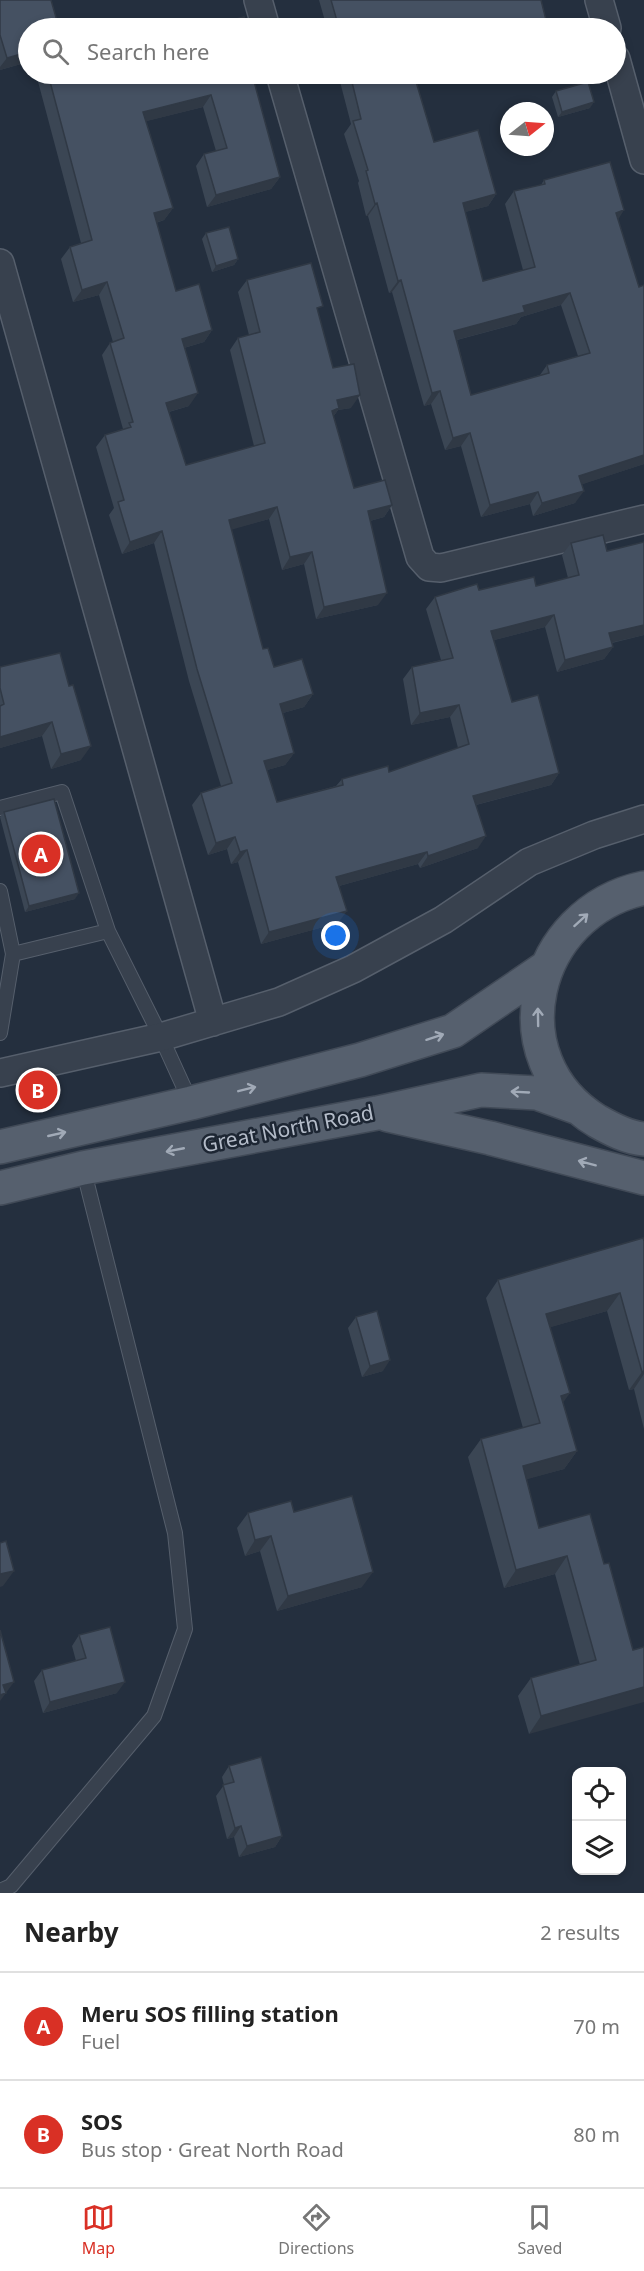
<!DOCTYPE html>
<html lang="en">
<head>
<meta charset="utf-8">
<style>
  body { margin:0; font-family:"Noto Sans",sans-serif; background:#f6f6f6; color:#222 }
  .controls { position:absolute; right:18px; bottom:18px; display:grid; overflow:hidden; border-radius:12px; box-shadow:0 3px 9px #0003 }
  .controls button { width:54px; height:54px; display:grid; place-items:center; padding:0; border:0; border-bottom:2px solid #e0e0e0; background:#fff; color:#222; font:30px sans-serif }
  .compass { position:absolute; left:500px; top:102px; width:54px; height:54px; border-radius:50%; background:#fff; box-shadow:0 3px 9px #0003; rotate:73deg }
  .you { position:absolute; left:336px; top:936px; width:21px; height:21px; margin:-15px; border:4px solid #fff; border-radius:50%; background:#1a73e8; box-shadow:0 0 0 9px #1a73e833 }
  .badge { display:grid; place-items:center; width:39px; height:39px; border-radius:50%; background:#d93025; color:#fff; font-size:20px; font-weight:700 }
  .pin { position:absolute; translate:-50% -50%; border:3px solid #fff; box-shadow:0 2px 6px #0006 }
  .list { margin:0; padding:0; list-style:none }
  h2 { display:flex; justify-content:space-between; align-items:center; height:78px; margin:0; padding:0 24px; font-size:26px }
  h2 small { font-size:20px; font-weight:400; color:#767676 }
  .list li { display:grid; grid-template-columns:39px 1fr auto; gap:18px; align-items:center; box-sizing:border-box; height:108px; padding:0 24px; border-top:2px solid #e0e0e0 }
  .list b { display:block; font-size:22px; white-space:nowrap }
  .list p { margin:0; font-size:20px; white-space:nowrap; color:#767676 }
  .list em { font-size:20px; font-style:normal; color:#767676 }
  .icon { flex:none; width:33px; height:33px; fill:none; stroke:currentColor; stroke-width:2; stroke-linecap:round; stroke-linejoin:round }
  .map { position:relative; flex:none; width:644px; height:1893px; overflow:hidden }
  .search { position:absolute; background:#fff; box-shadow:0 3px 9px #0003; left:18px; right:18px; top:18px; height:66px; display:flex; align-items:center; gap:15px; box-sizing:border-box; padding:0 21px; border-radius:33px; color:#767676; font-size:22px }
  .sheet { height:294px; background:#fff }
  nav { display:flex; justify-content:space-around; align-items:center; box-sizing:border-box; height:84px; border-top:2px solid #e0e0e0; background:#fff; font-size:16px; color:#767676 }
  nav a { display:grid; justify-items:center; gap:3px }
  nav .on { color:#d93025 }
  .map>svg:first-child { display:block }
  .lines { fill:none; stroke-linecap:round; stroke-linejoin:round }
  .lane-casing { stroke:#565f6c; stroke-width:16 }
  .street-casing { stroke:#565f6c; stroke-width:30 }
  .primary-casing { stroke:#414a57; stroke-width:36 }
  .lane { stroke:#38414e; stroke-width:14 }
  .street { stroke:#38414e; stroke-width:27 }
  .primary { stroke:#56606e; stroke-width:33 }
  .wall { fill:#3b4654; fill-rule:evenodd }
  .shaded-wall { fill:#303945 }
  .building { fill:#455162; stroke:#303945; stroke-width:1.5; fill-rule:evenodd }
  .oneway { stroke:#a1aab7 }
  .labels { text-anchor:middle; stroke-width:5; stroke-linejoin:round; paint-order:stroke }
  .street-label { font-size:21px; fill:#b4bcc9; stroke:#1d2633 }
</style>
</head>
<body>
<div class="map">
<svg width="644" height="1893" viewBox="0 0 644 1893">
  <rect width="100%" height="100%" fill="#242f3e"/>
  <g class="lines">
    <g class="lane-casing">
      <path id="lane" d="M0,808l62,-16 46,139 53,106 30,66
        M0,891l13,63 -13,79
        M13,954l95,-23
        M0,1891l11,-5 143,-170 31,-87 -10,-96 -92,-365"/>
    </g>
    <g class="street-casing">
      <path id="street" d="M258,0l8,28
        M599,0l8,28
        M616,59l28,101
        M280,74l140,483 9,10 12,1 203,-49
        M0,263l213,759
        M0,1073l161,-36 118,-35 74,-33 90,-49 86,-58 65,-27 50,-16"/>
    </g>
    <g class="primary-casing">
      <path id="primary" d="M644,888c-113,24 -148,171 -47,233 14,8 31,17 47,18
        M388,1115l102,23 154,40
        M0,1147l191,-44 169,-43 93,-29 94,-64
        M0,1188l83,-20 294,-55 104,-23 56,3 39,14"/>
    </g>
    <use href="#lane" class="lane"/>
    <use href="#street" class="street"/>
    <use href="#primary" class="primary"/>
  </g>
  <path class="wall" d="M0,0l28,28v34l-28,8z
    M319,0h222l7,28h-221z
    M36,74h216l28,103 -9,12 -64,18 -11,-41 8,-12 12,-3 -13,-44 -57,14 27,87 -9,12 -8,3 20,68 36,39 -8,12 -20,6 5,58 -20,6 17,53 68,-19 -24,-96 8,-12 11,-3 -11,-43 9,-12 71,33 15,55 18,40 -13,2 -5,7 21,71 38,17 -8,12 -14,4 8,84 -62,14 -12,-55 -22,6 -13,-51 -38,10 32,120 11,18 39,27 -9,13 -21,6 11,40 -9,12 -18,5 10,32 59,-16 6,-7 47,-7 69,-24 -8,-31 -39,8 -8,-46 9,-12 29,-7 -15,-51 9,-12 44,-7 57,-4 32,-8 -6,-23 9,-12 36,8 37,-9v93l-32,8 1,4 -9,12 -47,13 -12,-45 -51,13 18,62 47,71 -8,12 -75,20 2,43 -58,20 -2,-4 -79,22 -1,37 -77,21 -23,-82 -7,2 -4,-15 -19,6 -16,-50 9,-12 20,-7 -32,-105 -35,-138 -32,11 -13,-39 5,-7 -18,-61 9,-12 18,-6 -21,-74 8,-12 3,-1 -14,-47 -26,7 -12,-43 9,-12 11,-4z
    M338,74h94l-6,8 -9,2 17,58 62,52 -8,12 -23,6 18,69 40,-11 -18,-66 9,-13 27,-6 3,-5 74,39 21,68 5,-2v179l-62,20 -7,19 -42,13 -3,-12 -49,13 -20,-71 -16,4 -14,-46 -7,2 -32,-114 -3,1 -21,-77h-2l-8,-33 1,-2 -15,-47 7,-10zM561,305l17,51 -31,9 -7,10 -69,20 -14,-55 59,-16 5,-7z
    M556,91l34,17 -32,9 -6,-20z
    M206,233l32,26 -4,6 -22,7 -10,-33z
    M60,653l21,107 -30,9 -9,-33 -42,12v-81z
    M4,812l71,87 -50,13 -25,-95z
    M644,1241v188l-10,-40 -5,1 -22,-79 -57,16 13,75 14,49 -13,18 -38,10 13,49 65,36 29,86 -104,84 -11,-38 13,-18 49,-13 -25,-91 -51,14 -36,-131 13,-18 42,-11 -37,-130 12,-18z
    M356,1317l27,54 -21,6 -14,-49z
    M294,1512l68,75 -85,24 -17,-60 -15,5 -8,-28 11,-15z
    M79,1635l38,58 -74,20 -9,-32 8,-11 34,-9 -4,-15z
    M229,1766l53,70 -7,11 -36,10 -5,-20 -7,2 -11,-43 8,-11 -2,-8z"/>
  <path class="shaded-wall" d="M470,22l-5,6h-20z
    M28,52v10l-28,8v-3l7,-9z
    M418,74h14l-6,8 -21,5 9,-12z
    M211,95l-8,12 -68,17 8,-12z
    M594,102l-4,6 -32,9 4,-5z
    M280,177l-9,12 -64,18 9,-12z
    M496,194l-8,12 -34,9 9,-12z
    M377,203l-9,13h-2l9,-12z
    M173,208l-9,12 -19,6 9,-13z
    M624,210l-8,13v-10z
    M238,259l-4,6 -22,7 4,-6z
    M401,280l-9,12 -3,1 9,-12z
    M107,282l-8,13 -26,7 9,-12z
    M570,293l-9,12 -40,12 -5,7 -71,19 9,-12 69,-25z
    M212,330l-8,12 -31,9 9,-12z
    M440,391l-9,13 -7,2 8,-13z
    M198,393l-9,13 -32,9 9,-12z
    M360,395l-9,13 -13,2 -7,10v-8l6,-12z
    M470,433l-9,13 -16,4 8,-12z
    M644,455v9l-73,24 8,-12z
    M584,491l-9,12 -42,13 9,-13z
    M538,492l-8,12 -49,13 9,-12z
    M392,505l-8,12 -25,7 9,-13z
    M277,507l-8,12 -49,14 9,-13z
    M162,531l-8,12 -32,11 8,-12z
    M312,552l-8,12 -22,6 8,-13z
    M387,593l-9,12 -62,14 8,-12z
    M554,615l-9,12 -63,16 9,-12z
    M644,625v10l-43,10 8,-12z
    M613,647l-9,12 -47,13 8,-12z
    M313,694l-9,13 -32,9 8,-12z
    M459,705l-9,12 -39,8 9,-12z
    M52,722l-10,14 -42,12v-11z
    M91,746l-10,14 -30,9 10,-15z
    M294,753l-9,12 -29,8 8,-12z
    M559,773l-8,12 -87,23 9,-12z
    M486,836l-8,12 -58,20 8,-12z
    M235,837l-8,12 -19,6 8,-12z
    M247,850l-9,12 -7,2 9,-12z
    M427,852l-9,12 -90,25 8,-12z
    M79,893l-4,6 -50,13 4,-6z
    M347,911l-9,12 -77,21 8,-12z
    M620,1293l-13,18 -73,21 12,-18z
    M390,1360l-7,11 -21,6 8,-11z
    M644,1371v3l-10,15 -5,1 13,-18z
    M570,1393l-13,18 4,-15z
    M577,1451l-13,18 -54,15 13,-18z
    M271,1536l-11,15 -15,5 10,-16z
    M567,1556l-12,18 -51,14 12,-18z
    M14,1571l-11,15 -3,1v-13z
    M373,1572l-11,15 -85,24 11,-15z
    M14,1682l-11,15 -3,4v-11l3,-5z
    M125,1682l-8,11 -74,20 7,-11z
    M644,1687v15l-115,32 12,-18z
    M241,1826l-7,11 -7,2 8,-11z
    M282,1836l-7,11 -36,10 8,-11z"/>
  <path class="building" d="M0,0h51l8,28h-31v24l-21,6 -7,-23z
    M331,0h210l7,28h-76l-2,-6 -25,6h-106z
    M244,17l3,11h-46z
    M48,74h204l28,103 -64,18 -12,-41 23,-6 -16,-53 -68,17 30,96 -19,5 22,78 23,-7 13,46 -30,9 16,54 -32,10 20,62 79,-22 -27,-105 22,-6 -13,-52 64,-17 12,43 -6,2 16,60 21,-4 6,31 -23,5 2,8 -7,3 22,77 31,-8 7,25 -24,6 19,82 -63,14 -12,-55 -22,5 -13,-50 -48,13 34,129 5,-1 6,19 28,-8 11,35 -33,10 14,49 -30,8 13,41 66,-17 -1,-6 46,-13 1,6 80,-28 -10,-39 -39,8 -8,-46 41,-9 -18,-61 42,-13 2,6 55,-13 2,9 43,-11 -8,-32 32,-8 4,16 37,-9v83l-35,8 4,14 -48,13 -11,-45 -63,16 21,71 26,-7 21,78 -86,23 13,40 -58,20 -1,-4 -91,25 11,34 -78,21 -22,-82 -7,2 -5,-15 -19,6 -15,-50 31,-10 -35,-114 -35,-138 -32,11 -12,-40 6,-2 -19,-65 26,-8 -2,-4 4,-1 -23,-79 14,-5 -17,-56 -25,8 -12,-43 22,-7z
    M350,74h68l-4,1 20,67 44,-12 18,64 -33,9 20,78 52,-14 -21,-76 31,-7 -1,-4 66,-18 14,48 -8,3 23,74 5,-2v170l-65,21 5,15 -42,12 -4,-11 -48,13 -20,-72 -17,5 -13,-47 -8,2 -31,-113 -3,1 -21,-78 -2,1 -9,-33 2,-1 -15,-49 8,-2zM570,293l20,60 -43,12 2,8 -78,22 -17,-64 71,-19 -2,-6z
    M588,82l6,20 -32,10 -6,-21z
    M229,227l9,32 -22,7 -10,-33z
    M60,653l9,33 4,-1 18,61 -30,8 -9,-32 -52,15v-31l4,-2 -4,-16v-21z
    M54,799l25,94 -50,13 -25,-94z
    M643,1238l1,3v130l-2,1 -22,-79 -74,21 24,79 -9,3 16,55 -54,15 16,62 51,-14 14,50 5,-1 24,87 11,-3v40l-103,29 -10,-38 65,-18 -29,-104 -51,14 -35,-131 59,-16 -42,-143z
    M377,1311l13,49 -20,6 -14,-49z
    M352,1496l21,76 -85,24 -17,-60 -16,4 -7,-27 43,-12 3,11z
    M6,1541l8,30 -14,3v-31z
    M110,1627l15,55 -75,20 -8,-32 44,-12 -7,-23z
    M0,1630l14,52 -11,3 3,8 -6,2z
    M261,1757l21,79 -35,10 -6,-20 -6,2 -12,-43 11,-3 -5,-16z"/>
  <defs><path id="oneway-shaft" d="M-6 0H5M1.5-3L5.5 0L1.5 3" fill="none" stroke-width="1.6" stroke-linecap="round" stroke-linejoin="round" transform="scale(1.5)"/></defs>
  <g class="oneway">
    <use href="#oneway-shaft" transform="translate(581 920) rotate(-42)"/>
    <use href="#oneway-shaft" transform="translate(538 1017) rotate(-91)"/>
    <use href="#oneway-shaft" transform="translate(435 1037) rotate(-18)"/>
    <use href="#oneway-shaft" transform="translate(247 1089) rotate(-14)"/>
    <use href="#oneway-shaft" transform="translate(520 1092) rotate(-177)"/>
    <use href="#oneway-shaft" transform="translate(57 1134) rotate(-13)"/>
    <use href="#oneway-shaft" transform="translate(175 1150) rotate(169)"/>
    <use href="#oneway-shaft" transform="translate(587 1163) rotate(-165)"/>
  </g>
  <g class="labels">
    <g class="street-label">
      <text transform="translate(288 1129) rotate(-11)" y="7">Great North Road</text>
    </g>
  </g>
</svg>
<div class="controls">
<button><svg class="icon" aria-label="locate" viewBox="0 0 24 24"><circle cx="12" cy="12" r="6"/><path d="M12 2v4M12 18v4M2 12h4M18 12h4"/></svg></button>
<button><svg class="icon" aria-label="layers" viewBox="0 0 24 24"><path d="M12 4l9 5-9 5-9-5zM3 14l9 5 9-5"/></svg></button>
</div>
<svg class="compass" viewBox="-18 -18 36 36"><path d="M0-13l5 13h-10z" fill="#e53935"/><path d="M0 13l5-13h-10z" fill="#767676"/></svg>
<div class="you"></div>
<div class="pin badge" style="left:41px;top:854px">A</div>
<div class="pin badge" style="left:38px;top:1090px">B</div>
<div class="search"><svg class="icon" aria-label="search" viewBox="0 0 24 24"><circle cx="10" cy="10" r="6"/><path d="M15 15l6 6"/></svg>Search here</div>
</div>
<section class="sheet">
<h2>Nearby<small>2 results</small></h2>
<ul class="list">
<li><span class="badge">A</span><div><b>Meru SOS filling station</b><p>Fuel</p></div><em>70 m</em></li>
<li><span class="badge">B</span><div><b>SOS</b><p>Bus stop · Great North Road</p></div><em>80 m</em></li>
</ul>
</section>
<nav>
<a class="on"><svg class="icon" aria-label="map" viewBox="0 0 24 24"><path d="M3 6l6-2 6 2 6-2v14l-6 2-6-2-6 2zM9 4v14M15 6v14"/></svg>Map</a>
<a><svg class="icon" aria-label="directions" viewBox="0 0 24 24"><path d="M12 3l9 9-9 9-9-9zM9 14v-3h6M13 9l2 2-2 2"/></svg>Directions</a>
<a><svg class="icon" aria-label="saved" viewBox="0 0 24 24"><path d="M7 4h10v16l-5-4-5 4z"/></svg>Saved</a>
</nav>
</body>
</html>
